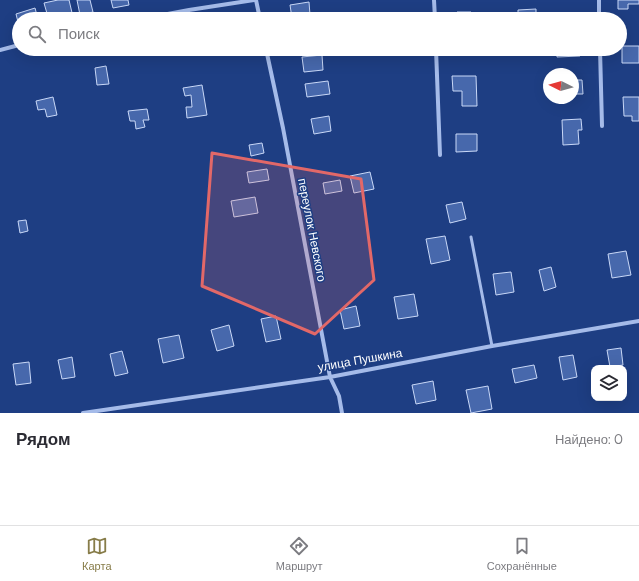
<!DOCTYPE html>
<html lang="ru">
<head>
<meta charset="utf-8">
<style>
  body { margin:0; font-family:"DM Sans",sans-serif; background:#f2f2f3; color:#2b2b33 }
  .controls { position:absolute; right:12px; bottom:12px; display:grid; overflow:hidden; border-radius:8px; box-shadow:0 4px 16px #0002 }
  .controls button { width:36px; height:36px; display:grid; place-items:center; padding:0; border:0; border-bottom:1px solid #e1e1e2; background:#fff; color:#2b2b33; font:20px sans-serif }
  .compass { position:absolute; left:543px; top:68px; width:36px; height:36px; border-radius:50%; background:#fff; box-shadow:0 4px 16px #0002; rotate:275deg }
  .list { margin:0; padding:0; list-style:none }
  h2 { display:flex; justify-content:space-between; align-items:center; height:52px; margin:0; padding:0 16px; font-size:17px }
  h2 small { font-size:13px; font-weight:400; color:#7c7c81 }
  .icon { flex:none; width:22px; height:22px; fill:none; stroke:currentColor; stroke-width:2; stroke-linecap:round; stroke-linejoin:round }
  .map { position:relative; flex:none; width:639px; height:413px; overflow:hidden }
  .search { position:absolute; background:#fff; box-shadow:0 4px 16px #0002; left:12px; right:12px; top:12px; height:44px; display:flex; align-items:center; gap:10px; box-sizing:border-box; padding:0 14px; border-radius:22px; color:#7c7c81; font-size:15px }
  .sheet { height:112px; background:#fff }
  nav { display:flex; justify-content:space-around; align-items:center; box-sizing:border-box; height:56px; border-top:1px solid #e1e1e2; background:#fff; font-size:11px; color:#7c7c81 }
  nav a { display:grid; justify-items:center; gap:2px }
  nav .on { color:#877c49 }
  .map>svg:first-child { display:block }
  .building { fill:#4768ac; stroke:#c9d8f7 }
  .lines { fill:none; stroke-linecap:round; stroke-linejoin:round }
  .lane { stroke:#a5bbe9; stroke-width:3 }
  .street { stroke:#a5bbe9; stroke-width:4 }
  .marked { fill:#e26868; fill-opacity:0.2; stroke:#e26868; stroke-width:3; stroke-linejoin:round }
  .labels { text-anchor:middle; stroke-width:3; stroke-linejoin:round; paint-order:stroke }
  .street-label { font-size:12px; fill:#fff; stroke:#1e3e83 }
</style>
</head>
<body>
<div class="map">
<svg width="639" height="413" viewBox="0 0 639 413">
  <rect width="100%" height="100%" fill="#1e3e83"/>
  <path class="building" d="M58,0h11l4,17 -9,2h-11l-1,-3 -4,1 -4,-14z
    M77,0h13l3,12 -13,3z
    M111,0h17l1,5 -16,3z
    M618,0h21v4h-11v5h-10z
    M309,2l1,13 -18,3 -2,-13z
    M35,8l3,11h-19v7l-3,-12z
    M536,9v10h-18v-9z
    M457,12h14v7h-14z
    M622,46h17v17h-17z
    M557,49h23v7l-23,1z
    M322,55l1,15 -19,2 -2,-15z
    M106,66l3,18 -12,1 -2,-17z
    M452,76h24l1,30h-15v-15h-9z
    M573,80h9l1,14h-10z
    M328,81l2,13 -23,3 -2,-13z
    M202,85l5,30 -20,3 -1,-11h6l-1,-12 -6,1 -2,-8z
    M53,97l4,18 -10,2 -2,-8 -7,1 -2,-9z
    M623,97h16v24h-7v-5h-8z
    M147,109l2,11h-6l2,7 -9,2 -1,-8h-5l-2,-10z
    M329,116l2,15 -17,3 -3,-15z
    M581,119l1,11h-4l1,14 -16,1 -1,-25z
    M456,134h21v17l-21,1z
    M262,143l2,10 -13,3 -2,-11z
    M267,169l2,11 -20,3 -2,-11z
    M370,172l4,17 -20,4 -4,-17z
    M340,180l2,11 -17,3 -2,-11z
    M255,197l3,16 -24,4 -3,-16z
    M462,202l4,17 -16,4 -4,-18z
    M26,220l2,11 -8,2 -2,-12z
    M445,236l5,24 -19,4 -5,-25z
    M626,251l5,24 -19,3 -4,-24z
    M551,267l5,20 -12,4 -5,-21z
    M511,272l3,20 -18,3 -3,-21z
    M414,294l4,22 -20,3 -4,-22z
    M356,306l4,20 -16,3 -4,-19z
    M276,316l5,23 -15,3 -5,-23z
    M229,325l5,21 -17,5 -6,-21z
    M179,335l5,23 -21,5 -5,-24z
    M621,348l2,17 -13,2 -3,-17z
    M122,351l6,22 -13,3 -5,-22z
    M573,355l4,22 -14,3 -4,-23z
    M72,357l3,20 -13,2 -4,-19z
    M29,362l2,21 -15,2 -3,-21z
    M534,365l3,13 -22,5 -3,-14z
    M433,381l3,19 -20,4 -4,-19z
    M488,386l4,23 -21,4 -5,-23z"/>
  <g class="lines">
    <path class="lane" d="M471,237l21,109"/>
    <path class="street" d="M256,0l4,19
      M434,0l1,19
      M599,0v19
      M141,19l48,-9 65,-10
      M266,49l17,79 47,249 9,19 3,17
      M436,49l4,106
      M600,49l2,77
      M0,50l19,-5
      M83,413l247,-36 162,-31 147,-25"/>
  </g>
  <path class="marked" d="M212,153l149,26 13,101 -59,54 -113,-48z"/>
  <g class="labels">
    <g class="street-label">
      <text transform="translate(312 230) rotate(79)" y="4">переулок Невского</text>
      <text transform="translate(360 360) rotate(-10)" y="4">улица Пушкина</text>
    </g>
  </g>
</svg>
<div class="controls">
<button><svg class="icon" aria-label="layers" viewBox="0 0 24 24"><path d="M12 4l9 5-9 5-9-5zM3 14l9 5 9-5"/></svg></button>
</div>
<svg class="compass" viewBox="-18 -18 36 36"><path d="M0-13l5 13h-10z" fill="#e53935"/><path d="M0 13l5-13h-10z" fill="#7c7c81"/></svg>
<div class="search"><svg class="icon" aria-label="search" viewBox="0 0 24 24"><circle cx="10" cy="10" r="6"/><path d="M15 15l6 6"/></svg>Поиск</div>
</div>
<section class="sheet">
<h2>Рядом<small>Найдено: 0</small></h2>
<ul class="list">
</ul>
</section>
<nav>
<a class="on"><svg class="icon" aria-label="map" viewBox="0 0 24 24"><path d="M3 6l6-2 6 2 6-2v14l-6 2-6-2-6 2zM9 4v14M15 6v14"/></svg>Карта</a>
<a><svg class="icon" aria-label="directions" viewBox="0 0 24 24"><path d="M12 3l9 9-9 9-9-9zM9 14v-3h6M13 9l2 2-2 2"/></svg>Маршрут</a>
<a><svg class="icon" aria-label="saved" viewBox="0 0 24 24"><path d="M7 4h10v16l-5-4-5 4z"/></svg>Сохранённые</a>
</nav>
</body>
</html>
